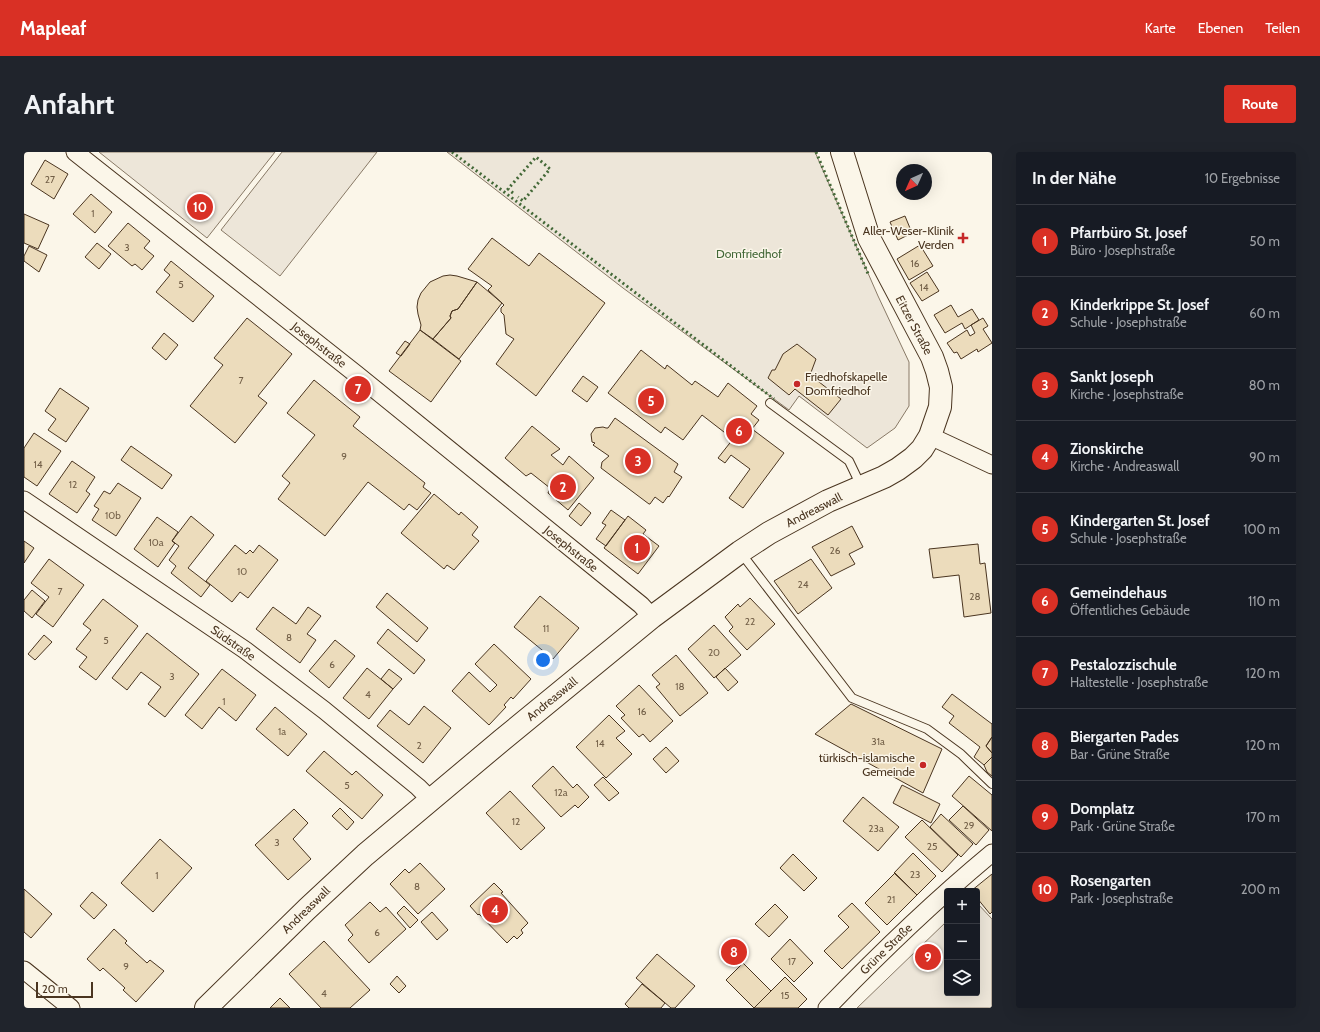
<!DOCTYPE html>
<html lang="de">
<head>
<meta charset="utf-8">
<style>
  body { margin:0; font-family:Cabin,sans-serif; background:#20242c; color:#f1f3f6 }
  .controls { position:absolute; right:12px; bottom:12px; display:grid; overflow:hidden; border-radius:4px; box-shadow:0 4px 16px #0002 }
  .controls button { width:36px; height:36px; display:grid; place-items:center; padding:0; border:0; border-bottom:1px solid #363941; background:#171b24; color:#f1f3f6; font:20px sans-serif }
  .compass { position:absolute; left:872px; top:12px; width:36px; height:36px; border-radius:50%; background:#171b24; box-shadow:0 4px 16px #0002; rotate:225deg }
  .scale { position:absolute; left:12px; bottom:10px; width:57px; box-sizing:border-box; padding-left:4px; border:2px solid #4a3520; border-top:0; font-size:11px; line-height:14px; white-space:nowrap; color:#4a3520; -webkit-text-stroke:3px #fbf6e9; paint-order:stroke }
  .you { position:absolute; left:519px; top:508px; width:14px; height:14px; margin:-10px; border:3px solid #fff; border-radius:50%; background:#1a73e8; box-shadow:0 0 0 6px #1a73e833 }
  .badge { display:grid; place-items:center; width:26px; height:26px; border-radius:50%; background:#d93025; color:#fff; font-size:13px; font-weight:700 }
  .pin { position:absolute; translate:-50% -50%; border:2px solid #fff; box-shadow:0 1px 4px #0006 }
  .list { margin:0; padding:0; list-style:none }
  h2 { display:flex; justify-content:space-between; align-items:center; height:52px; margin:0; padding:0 16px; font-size:17px }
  h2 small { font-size:13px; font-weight:400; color:#9ea1a6 }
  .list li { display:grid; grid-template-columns:26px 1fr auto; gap:12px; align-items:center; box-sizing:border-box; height:72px; padding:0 16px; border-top:1px solid #363941 }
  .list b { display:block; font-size:15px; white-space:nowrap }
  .list p { margin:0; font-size:13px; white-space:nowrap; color:#9ea1a6 }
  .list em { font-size:13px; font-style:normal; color:#9ea1a6 }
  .icon { flex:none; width:22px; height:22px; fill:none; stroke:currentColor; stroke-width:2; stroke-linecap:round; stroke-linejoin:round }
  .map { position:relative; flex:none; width:968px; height:856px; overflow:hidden; border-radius:4px }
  header { display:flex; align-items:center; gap:24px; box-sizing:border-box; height:56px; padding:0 20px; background:#d93025; color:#fff }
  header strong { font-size:19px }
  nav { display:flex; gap:22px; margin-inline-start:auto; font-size:14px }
  .intro { display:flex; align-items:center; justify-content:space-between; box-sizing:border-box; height:96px; padding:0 24px }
  h1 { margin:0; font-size:28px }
  .button { padding:10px 18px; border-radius:4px; background:#d93025; color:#fff; font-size:14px; font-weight:700 }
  main { display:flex; gap:24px; padding:0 24px }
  aside { flex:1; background:#171b24; border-radius:4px; box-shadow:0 4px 16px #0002 }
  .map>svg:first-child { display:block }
  .green { fill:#ede6d9; stroke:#887966 }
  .building { fill:#ecdcbc; stroke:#4a3520 }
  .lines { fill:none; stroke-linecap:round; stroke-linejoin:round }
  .service-casing { stroke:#4a3520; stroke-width:10 }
  .minor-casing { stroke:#4a3520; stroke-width:19 }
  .secondary-casing { stroke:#4a3520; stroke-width:24 }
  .service { stroke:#fbf6e9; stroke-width:8 }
  .minor { stroke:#fbf6e9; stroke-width:17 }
  .secondary { stroke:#fbf6e9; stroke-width:22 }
  .hedge { stroke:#436837; stroke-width:3; stroke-dasharray:2 3; stroke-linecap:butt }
  .poi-dot { fill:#c62828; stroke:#fbf6e9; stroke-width:1.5 }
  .labels { text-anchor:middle; stroke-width:3; stroke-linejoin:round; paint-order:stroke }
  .number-label { font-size:10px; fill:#725f47 }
  .poi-label { font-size:12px; fill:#4a3520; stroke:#fbf6e9; text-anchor:end }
  .park-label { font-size:12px; fill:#436837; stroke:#fbf6e9 }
  .street-label { font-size:12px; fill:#4a3520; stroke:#fbf6e9 }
</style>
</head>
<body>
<header>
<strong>Mapleaf</strong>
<nav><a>Karte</a><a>Ebenen</a><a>Teilen</a></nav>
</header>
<div class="intro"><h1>Anfahrt</h1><a class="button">Route</a></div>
<main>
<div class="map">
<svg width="968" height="856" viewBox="0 0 968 856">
  <rect width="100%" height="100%" fill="#fbf6e9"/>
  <path class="green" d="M75,0h176l-68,86z
    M258,0h95l-97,124 -59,-46z
    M423,0h368l63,144 31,66v44l-14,22 -28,20 -68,-52 -10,14 -166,-122z
    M953,751l15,16v89h-135l90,-87v72h30z"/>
  <path class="building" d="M21,8l23,14 -14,25 -23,-15z
    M67,42l21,18 -17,21 -22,-19z
    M0,62l25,11 -11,24 -14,-6z
    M881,64l7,17 -14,7 -8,-18z
    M104,71l22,18 -6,7 10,8 -12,14 -7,-6 -3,2 -24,-20z
    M468,86l37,28 10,-13 66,50 -69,93 -40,-32 18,-25 -8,-5 -2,-19 -3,-3v-4l3,-3 -16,-15 4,-4 -24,-17z
    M73,91l14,11 -12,15 -14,-12z
    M896,93l13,21 -24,14 -12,-21z
    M5,94l18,9 -8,17 -15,-11v-5z
    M147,109l43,35 -21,26 -37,-30 14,-17 -6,-5z
    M903,120l12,19 -17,10 -12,-18z
    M426,123l7,1 20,6 -19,27 -6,2 -2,5 1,2 -18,21 -13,-9 1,-5 -3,-11 -1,-7 1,-7 3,-7 9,-11 13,-6z
    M453,130l25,21 -43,56 -26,-20 18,-21 -1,-2 2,-5 6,-2z
    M927,153l7,12 14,-8 7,11 -14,9 -3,-6 -17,10 -11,-18z
    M223,166l45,36 -34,42 9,7 -32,40 -45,-37 33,-41 -9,-7z
    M959,166l5,8 -5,3 9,14 -14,9 -1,-3 -16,10 -4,-7 -3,1 -7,-10 20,-13 3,6 5,-3 -4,-8z
    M396,178l41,31 -30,41 -42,-31z
    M140,181l14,12 -12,15 -14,-12z
    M381,189l5,3 -9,12 -5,-3z
    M773,192l19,15 -6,16 31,24 -13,16 -33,-26 -6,6 -21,-17 4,-8h3l8,-16z
    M617,198l24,19 2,-4 25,20 3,-4 23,16 10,-14 29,23 -6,8 8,6 -7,9 32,24 -41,55 -14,-10 21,-29 -19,-14 -6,8 -7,-5 15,-19 -31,-24 -19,25 -18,-13 -4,6 -53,-40z
    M559,224l15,11 -11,15 -15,-11z
    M290,228l46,37 -7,9 72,57 -2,4 8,6 -14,17 -8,-6 -5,6 -36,-28 -43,54 -47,-37 12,-16 -8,-7 33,-41 -28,-22z
    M36,236l29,20 -23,34 -18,-12 8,-11 -11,-8z
    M591,266l63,46 -4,8 8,5 -13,20 -1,-1 -5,7 -8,-6 -5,7h-1l-48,-36 1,-6 7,-6 -16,-11 2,-2 -3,-1 -1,-8 4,-6 8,-1 3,1h2z
    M508,274l28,23 -9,6 12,10 6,-9 25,22 -26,32 -20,-17 2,-5 -19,-15 -5,3 -21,-18z
    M10,281l27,18 -24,35 -13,-9v-29z
    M107,294l41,29 -10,14 -41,-29z
    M48,309l23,16 -9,14 4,3 -13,19 -28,-19z
    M94,331l23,15 -25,38 -24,-16 7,-11 -5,-3 10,-15 6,3z
    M410,342l25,21 2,-3 17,15 -6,8 7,6 -25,29 -7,-5 -3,4 -43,-36z
    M555,351l12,10 -10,13 -12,-10z
    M587,358l14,10 -19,26 -10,-7 10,-14 -4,-2z
    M167,364l23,19 -26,33 22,17 -9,12 -30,-24 5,-7 -7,-6 10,-14 -7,-5z
    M604,364l18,14 -3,4 16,12 -21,28 -34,-26z
    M133,365l21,15 -6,9 3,2 -17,24 -24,-18z
    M828,374l11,21 -14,7 6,10 -24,12 -19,-29z
    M0,389l10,7 -10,15z
    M954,392l2,20 5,-1 6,50 -27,4 -5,-42 -26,3 -4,-29z
    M211,393l11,9 4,-4 3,3 6,-8 19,15 -30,38 -8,-6 -8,10 -26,-21z
    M25,407l35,26 -31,42 -17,-13 13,-17 -18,-14z
    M787,407l21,29 -34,26 -24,-33z
    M8,438l13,11 -13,17 -8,-7v-11z
    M363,441l41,35 -11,14 -41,-35z
    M516,444l39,32 -26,31 -39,-32z
    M726,446l25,26 -28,26 -18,-19 4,-4 -8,-10 13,-13 2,3z
    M79,447l35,27 -42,54 -17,-13 8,-10 -11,-8 15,-19 -8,-6z
    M249,455l23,17 12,-17 13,9 -14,18 9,6 -16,23 -44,-34z
    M690,473l27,30 -27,23 -26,-29z
    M364,477l37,31 -11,14 -37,-31z
    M123,481l52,41 -34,43 -17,-13 13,-17 -20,-15 -14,18 -15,-12z
    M20,483l8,7 -17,18 -7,-6z
    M311,488l20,16 -26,32 -20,-17z
    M470,492l37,35 -18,20 -2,-2 -7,8 2,2 -17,18 -37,-34 17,-19 21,20 7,-7 -22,-21z
    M652,503l32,38 -28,23 -24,-29 4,-3 -8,-9z
    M343,516l26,21 -24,30 -26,-21z
    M701,516l13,14 -10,9 -12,-14z
    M198,517l34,26 -20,26 -17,-14 -17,22 -17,-14z
    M365,517l13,10 -9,10 -12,-10z
    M615,533l34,36 -23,21 -7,-8 -4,3 -18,-19 4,-3 -9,-9z
    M928,542l40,30v13l-6,9 6,7v4l-8,8 -10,-8 6,-10 -31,-24 5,-7 -12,-9z
    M827,552l91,45 -19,44 -108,-59z
    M400,554l27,22 -28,35 -46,-37 13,-16 19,15z
    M251,555l32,27 -19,22 -32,-27z
    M585,563l16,16 -9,7 16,16 -26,24 -30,-31z
    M968,585v16l-6,-7z
    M642,595l13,14 -13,12 -13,-14z
    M300,599l28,24 4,-4 27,24 -21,24 -56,-48z
    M968,605v19l-5,-4 -3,-7z
    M529,614l20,22 4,-4 12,13 -11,11 -3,-3 -14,12 -29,-31z
    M945,624l23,19v36l-40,-35z
    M579,625l16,16 -10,8 -15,-16z
    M878,633l38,19 -9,19 -38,-20z
    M486,639l35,37 -24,22 -35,-37z
    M839,645l36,30 -21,24 -35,-30z
    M939,654l26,24 -13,15 -27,-25z
    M316,656l14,14 -7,8 -15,-14z
    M270,657l14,14 -15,16 18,20 -23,21 -33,-35z
    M917,662l32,30 -12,13 -31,-30z
    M898,668l36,35 -16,17 -37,-35z
    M136,687l32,29 -39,44 -32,-29z
    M889,701l23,23 -19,19 -23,-22z
    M769,702l24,24 -13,13 -24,-23z
    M396,711l25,26 -27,25 -28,-30 15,-15 4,4z
    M871,721l22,22 -30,30 -22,-22z
    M968,722v38l-2,2 -13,-16v-7h-6z
    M470,731l9,9 -2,1 27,30 -7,7 2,3 -6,6 -3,-3 -7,7 -28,-29 -1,1 -8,-9z
    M0,737l28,25 -21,24 -7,-6z
    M68,740l15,13 -13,14 -14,-13z
    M346,750l10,10 6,-5 20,22 -37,34 -21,-23 5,-5 -8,-10z
    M828,751l28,29 -38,37 -18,-18 25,-24 -11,-11z
    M751,752l13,13 -19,20 -14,-13z
    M380,754l14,14 -8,8 -13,-15z
    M408,760l16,18 -11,10 -16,-18z
    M90,777l13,12 -2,2 22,20 3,-3 14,11 -28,31 -13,-12 2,-2 -22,-20 -3,3 -13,-12z
    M766,787l23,24 -19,19 -23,-23z
    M300,789l46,49 -20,18h-29l-32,-34z
    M633,802l38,32 -20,22h-4l-35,-30z
    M719,811l28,28 -17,17 -28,-28z
    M373,824l9,10 -7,7 -9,-9z
    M761,825l22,22 -9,9h-44z
    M618,832l23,19 -4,5h-32l-4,-4z
    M256,846l10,10h-20z"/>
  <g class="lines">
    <g class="service-casing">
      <path id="service" d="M746,251l79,58 12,25
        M717,401l111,145 75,31 34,25 31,30"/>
    </g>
    <g class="minor-casing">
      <path id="minor" d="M51,0l281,222 285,231 11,12
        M906,284l62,29
        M0,348l221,150 79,60 94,77 13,13
        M0,818l47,38
        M803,856c52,-54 107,-107 165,-155"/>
    </g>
    <g class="secondary-casing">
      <path id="secondary" d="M182,856l101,-99 58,-54 137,-115 150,-123 88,-65 29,-19 59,-32 56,-24 14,-8 15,-11 9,-9 8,-13 10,-29 1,-20 -4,-16 -5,-14 -63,-119 -27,-86"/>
    </g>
    <use href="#service" class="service"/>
    <use href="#minor" class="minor"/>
    <use href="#secondary" class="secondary"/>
    <path class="hedge" d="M428,0l322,247
      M792,0l53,124
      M489,41l-5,-4 28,-32 14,12 -27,32 -5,-4"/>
  </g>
  <g class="poi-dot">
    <path d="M937 80h4v4h4v4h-4v4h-4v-4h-4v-4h4z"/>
    <circle cx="773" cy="232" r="4"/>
    <circle cx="899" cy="613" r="4"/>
  </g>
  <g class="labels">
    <g class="number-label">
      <text x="26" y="31">27</text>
      <text x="69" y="65">1</text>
      <text x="103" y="99">3</text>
      <text x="891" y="115">16</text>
      <text x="157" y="136">5</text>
      <text x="900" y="139">14</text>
      <text x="217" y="232">7</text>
      <text x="320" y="308">9</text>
      <text x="14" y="316">14</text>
      <text x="49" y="336">12</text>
      <text x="89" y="367">10b</text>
      <text x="132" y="394">10a</text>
      <text x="811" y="402">26</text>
      <text x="218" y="423">10</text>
      <text x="779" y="436">24</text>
      <text x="36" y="443">7</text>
      <text x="951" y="448">28</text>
      <text x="726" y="473">22</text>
      <text x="522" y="480">11</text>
      <text x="265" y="489">8</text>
      <text x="82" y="492">5</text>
      <text x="690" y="504">20</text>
      <text x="308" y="516">6</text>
      <text x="148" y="528">3</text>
      <text x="656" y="538">18</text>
      <text x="344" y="546">4</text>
      <text x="200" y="553">1</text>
      <text x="618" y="563">16</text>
      <text x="258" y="583">1a</text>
      <text x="854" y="593">31a</text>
      <text x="576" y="595">14</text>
      <text x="395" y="597">2</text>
      <text x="323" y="637">5</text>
      <text x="537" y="644">12a</text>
      <text x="492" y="673">12</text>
      <text x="945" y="677">29</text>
      <text x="852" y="680">23a</text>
      <text x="253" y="694">3</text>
      <text x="908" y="698">25</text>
      <text x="891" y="726">23</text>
      <text x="133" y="727">1</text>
      <text x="393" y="738">8</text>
      <text x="867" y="751">21</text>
      <text x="353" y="784">6</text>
      <text x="768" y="813">17</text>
      <text x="102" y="818">9</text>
      <text x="300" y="845">4</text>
      <text x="761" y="847">15</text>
    </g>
    <g class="poi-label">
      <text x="930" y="83">Aller-Weser-Klinik<tspan x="930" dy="14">Verden</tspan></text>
      <text x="781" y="229" text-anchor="start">Friedhofskapelle<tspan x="781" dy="14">Domfriedhof</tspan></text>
      <text x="891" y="610">türkisch-islamische<tspan x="891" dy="14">Gemeinde</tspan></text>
    </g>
    <g class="park-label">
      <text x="725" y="106">Domfriedhof</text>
    </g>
    <g class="street-label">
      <text transform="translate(890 173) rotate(62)" y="4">Eitzer Straße</text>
      <text transform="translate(295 193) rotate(38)" y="4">Josephstraße</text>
      <text transform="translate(790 358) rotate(-27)" y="4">Andreaswall</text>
      <text transform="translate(547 397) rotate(39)" y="4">Josephstraße</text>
      <text transform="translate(209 491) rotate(35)" y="4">Südstraße</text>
      <text transform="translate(528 547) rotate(-39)" y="4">Andreaswall</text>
      <text transform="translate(282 758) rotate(-44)" y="4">Andreaswall</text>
      <text transform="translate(862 797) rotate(-44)" y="4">Grüne Straße</text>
    </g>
  </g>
</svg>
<div class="controls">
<button>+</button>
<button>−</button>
<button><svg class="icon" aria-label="layers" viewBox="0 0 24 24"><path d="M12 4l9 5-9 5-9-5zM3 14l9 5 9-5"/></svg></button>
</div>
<svg class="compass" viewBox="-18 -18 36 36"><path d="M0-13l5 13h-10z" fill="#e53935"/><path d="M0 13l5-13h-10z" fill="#9ea1a6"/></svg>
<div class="scale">20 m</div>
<div class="you"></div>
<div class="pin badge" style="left:613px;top:396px">1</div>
<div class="pin badge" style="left:539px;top:335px">2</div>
<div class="pin badge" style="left:614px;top:309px">3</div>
<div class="pin badge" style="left:471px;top:758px">4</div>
<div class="pin badge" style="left:627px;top:249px">5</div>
<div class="pin badge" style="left:715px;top:279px">6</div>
<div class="pin badge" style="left:334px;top:237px">7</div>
<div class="pin badge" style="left:710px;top:800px">8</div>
<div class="pin badge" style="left:904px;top:805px">9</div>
<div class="pin badge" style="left:176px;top:55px">10</div>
</div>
<aside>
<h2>In der Nähe<small>10 Ergebnisse</small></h2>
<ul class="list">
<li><span class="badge">1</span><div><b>Pfarrbüro St. Josef</b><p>Büro · Josephstraße</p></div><em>50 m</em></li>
<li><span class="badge">2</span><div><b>Kinderkrippe St. Josef</b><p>Schule · Josephstraße</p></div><em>60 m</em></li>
<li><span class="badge">3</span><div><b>Sankt Joseph</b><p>Kirche · Josephstraße</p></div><em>80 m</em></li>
<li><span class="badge">4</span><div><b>Zionskirche</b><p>Kirche · Andreaswall</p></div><em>90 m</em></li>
<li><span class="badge">5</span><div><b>Kindergarten St. Josef</b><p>Schule · Josephstraße</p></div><em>100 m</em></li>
<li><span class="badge">6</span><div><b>Gemeindehaus</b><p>Öffentliches Gebäude</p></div><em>110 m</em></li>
<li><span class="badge">7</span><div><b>Pestalozzischule</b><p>Haltestelle · Josephstraße</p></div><em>120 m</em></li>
<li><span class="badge">8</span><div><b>Biergarten Pades</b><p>Bar · Grüne Straße</p></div><em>120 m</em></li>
<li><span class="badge">9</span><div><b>Domplatz</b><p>Park · Grüne Straße</p></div><em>170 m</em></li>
<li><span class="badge">10</span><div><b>Rosengarten</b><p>Park · Josephstraße</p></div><em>200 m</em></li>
</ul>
</aside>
</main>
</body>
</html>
